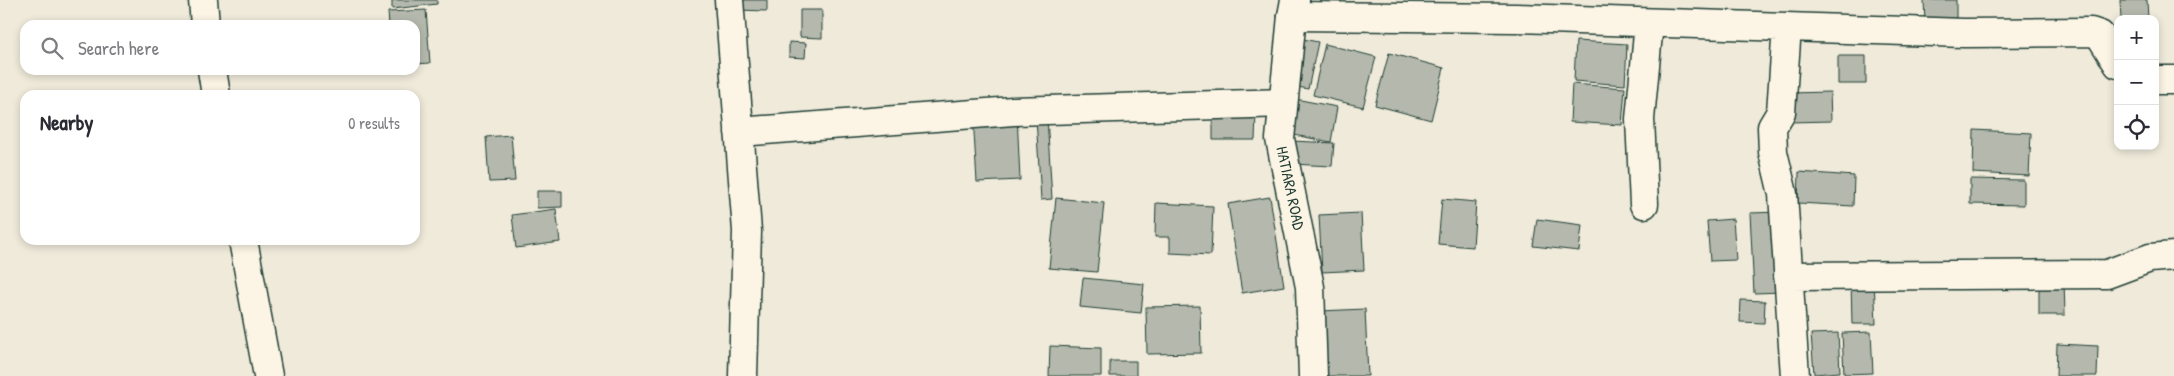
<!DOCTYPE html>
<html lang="en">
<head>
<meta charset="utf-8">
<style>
  body { margin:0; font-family:"Patrick Hand",sans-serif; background:#f7f7f7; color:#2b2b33 }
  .controls { position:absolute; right:15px; top:15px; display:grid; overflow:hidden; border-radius:10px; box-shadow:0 2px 8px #0003 }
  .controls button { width:45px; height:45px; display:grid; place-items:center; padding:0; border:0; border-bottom:1px solid #e1e1e2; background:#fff; color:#2b2b33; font:25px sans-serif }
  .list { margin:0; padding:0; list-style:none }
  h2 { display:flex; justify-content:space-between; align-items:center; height:65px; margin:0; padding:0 20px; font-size:21px }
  h2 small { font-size:16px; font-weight:400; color:#7c7c81 }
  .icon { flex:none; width:28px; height:28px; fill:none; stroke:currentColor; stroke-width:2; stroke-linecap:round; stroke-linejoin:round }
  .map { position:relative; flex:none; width:2174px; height:376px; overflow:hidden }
  .search { position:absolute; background:#fff; box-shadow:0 2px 8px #0003; left:20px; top:20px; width:400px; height:55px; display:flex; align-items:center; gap:12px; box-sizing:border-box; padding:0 18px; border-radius:15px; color:#7c7c81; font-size:19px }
  .panel { position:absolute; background:#fff; box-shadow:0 2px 8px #0003; left:20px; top:90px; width:400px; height:155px; border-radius:15px }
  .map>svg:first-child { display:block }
  .building { fill:#b5b9ad; stroke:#1f3d34 }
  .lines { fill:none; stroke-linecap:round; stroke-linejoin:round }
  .minor-casing { stroke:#1f3d34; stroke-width:31 }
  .tertiary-casing { stroke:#1f3d34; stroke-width:31 }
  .minor { stroke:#fcf5e5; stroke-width:28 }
  .tertiary { stroke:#fcf5e5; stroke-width:28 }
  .labels { text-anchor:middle; stroke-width:4; stroke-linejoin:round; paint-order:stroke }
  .street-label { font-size:16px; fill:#1f3d34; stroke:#fcf5e5 }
</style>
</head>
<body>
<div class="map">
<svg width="2174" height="376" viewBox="0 0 2174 376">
  <rect width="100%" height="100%" fill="#efeada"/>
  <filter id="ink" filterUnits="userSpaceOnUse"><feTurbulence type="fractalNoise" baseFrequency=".02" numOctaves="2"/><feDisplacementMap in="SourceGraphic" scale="10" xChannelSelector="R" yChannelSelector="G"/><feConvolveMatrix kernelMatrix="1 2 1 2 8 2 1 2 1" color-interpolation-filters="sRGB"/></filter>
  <g filter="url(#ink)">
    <path class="building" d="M392,0h45v4l-45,5z
      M738,0h29v11l-29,-1z
      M1924,0h32v23h-31z
      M2120,0h27l1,19h-27z
      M426,10l4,53 -15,1v-39h-26l-1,-13z
      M800,10h22v28l-22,-1z
      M1298,38l20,4 -10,47 -20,-4z
      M1576,41l51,3 -2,41 -51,-4z
      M789,42l17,1 -1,15 -16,-1z
      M1325,44l51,13 -13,50 -50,-12z
      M1389,53l55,15 -13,52 -56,-15z
      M1838,56h28v28h-28z
      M1572,84l53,4 -3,37 -52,-3z
      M1830,92l1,29 -41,1 -1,-29z
      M1290,98l47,9 -6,35 -48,-9z
      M1213,112l43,1 -1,27h-42z
      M1017,114l3,66 -43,2 -4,-66z
      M1036,117h11l5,82 -11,1z
      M1974,130l57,3 -2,43 -56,-3z
      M511,135l4,46 -26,1 -3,-45z
      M1292,141l42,2 -2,23 -41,-2z
      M1799,172l55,4 -1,30 -55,-3z
      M1970,179l54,1v25l-54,-1z
      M537,191h25v16l-25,1z
      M1270,197l14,89 -42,7 -14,-89z
      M1056,198l48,5 -7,69 -48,-4z
      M1442,199l34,3 -3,45 -35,-3z
      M1156,203l57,3 -2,49 -41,-2v-16h-15z
      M556,209l4,33 -44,6 -4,-33z
      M1780,212l4,80 -30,1 -4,-80z
      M1361,213l3,57 -42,2 -3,-57z
      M1537,219l45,6 -3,26 -46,-5z
      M1733,219l3,41 -26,1 -3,-40z
      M1083,278l61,6 -3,29 -61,-6z
      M1874,280l2,44h-24l-1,-43z
      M2039,280h25l1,35h-26z
      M1741,300l24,1 -1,22 -24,-1z
      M1200,306l1,47 -54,1 -1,-47z
      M1365,309l3,67h-45l-3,-65z
      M1871,332l2,41 -29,1 -2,-41z
      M1838,333l2,39 -26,2 -3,-40z
      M2057,344l41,2 -1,30h-41z
      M1050,346l51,2v28h-52z
      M1110,361h26v15h-26z"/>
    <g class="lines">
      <g class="minor-casing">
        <path id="minor" d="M203,0l2,25
          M729,0l18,231 -4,145
          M1292,16l224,2 448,15 127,-1 9,3 18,29
          M1787,27l-6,85 -9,15 1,25 10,42 12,182
          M212,70l4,25
          M2155,80h19
          M739,132l274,-21 270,-8
          M1644,204l-4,-85 9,-96
          M243,240l25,136
          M1788,276l319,-2 43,-16 24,-2"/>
      </g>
      <g class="tertiary-casing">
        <path id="tertiary" d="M1295,0l-3,16 -12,123 30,148 3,89"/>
      </g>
      <use href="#minor" class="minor"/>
      <use href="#tertiary" class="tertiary"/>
    </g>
  </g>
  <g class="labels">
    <g class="street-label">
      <text transform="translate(1291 188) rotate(78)" y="6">HATIARA ROAD</text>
    </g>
  </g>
</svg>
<div class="controls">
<button>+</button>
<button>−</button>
<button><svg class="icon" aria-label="locate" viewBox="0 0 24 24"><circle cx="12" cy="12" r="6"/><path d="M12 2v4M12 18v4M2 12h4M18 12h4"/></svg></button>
</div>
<div class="search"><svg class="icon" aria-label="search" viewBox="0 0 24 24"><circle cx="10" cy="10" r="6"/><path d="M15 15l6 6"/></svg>Search here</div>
<section class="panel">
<h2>Nearby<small>0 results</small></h2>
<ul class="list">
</ul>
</section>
</div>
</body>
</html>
